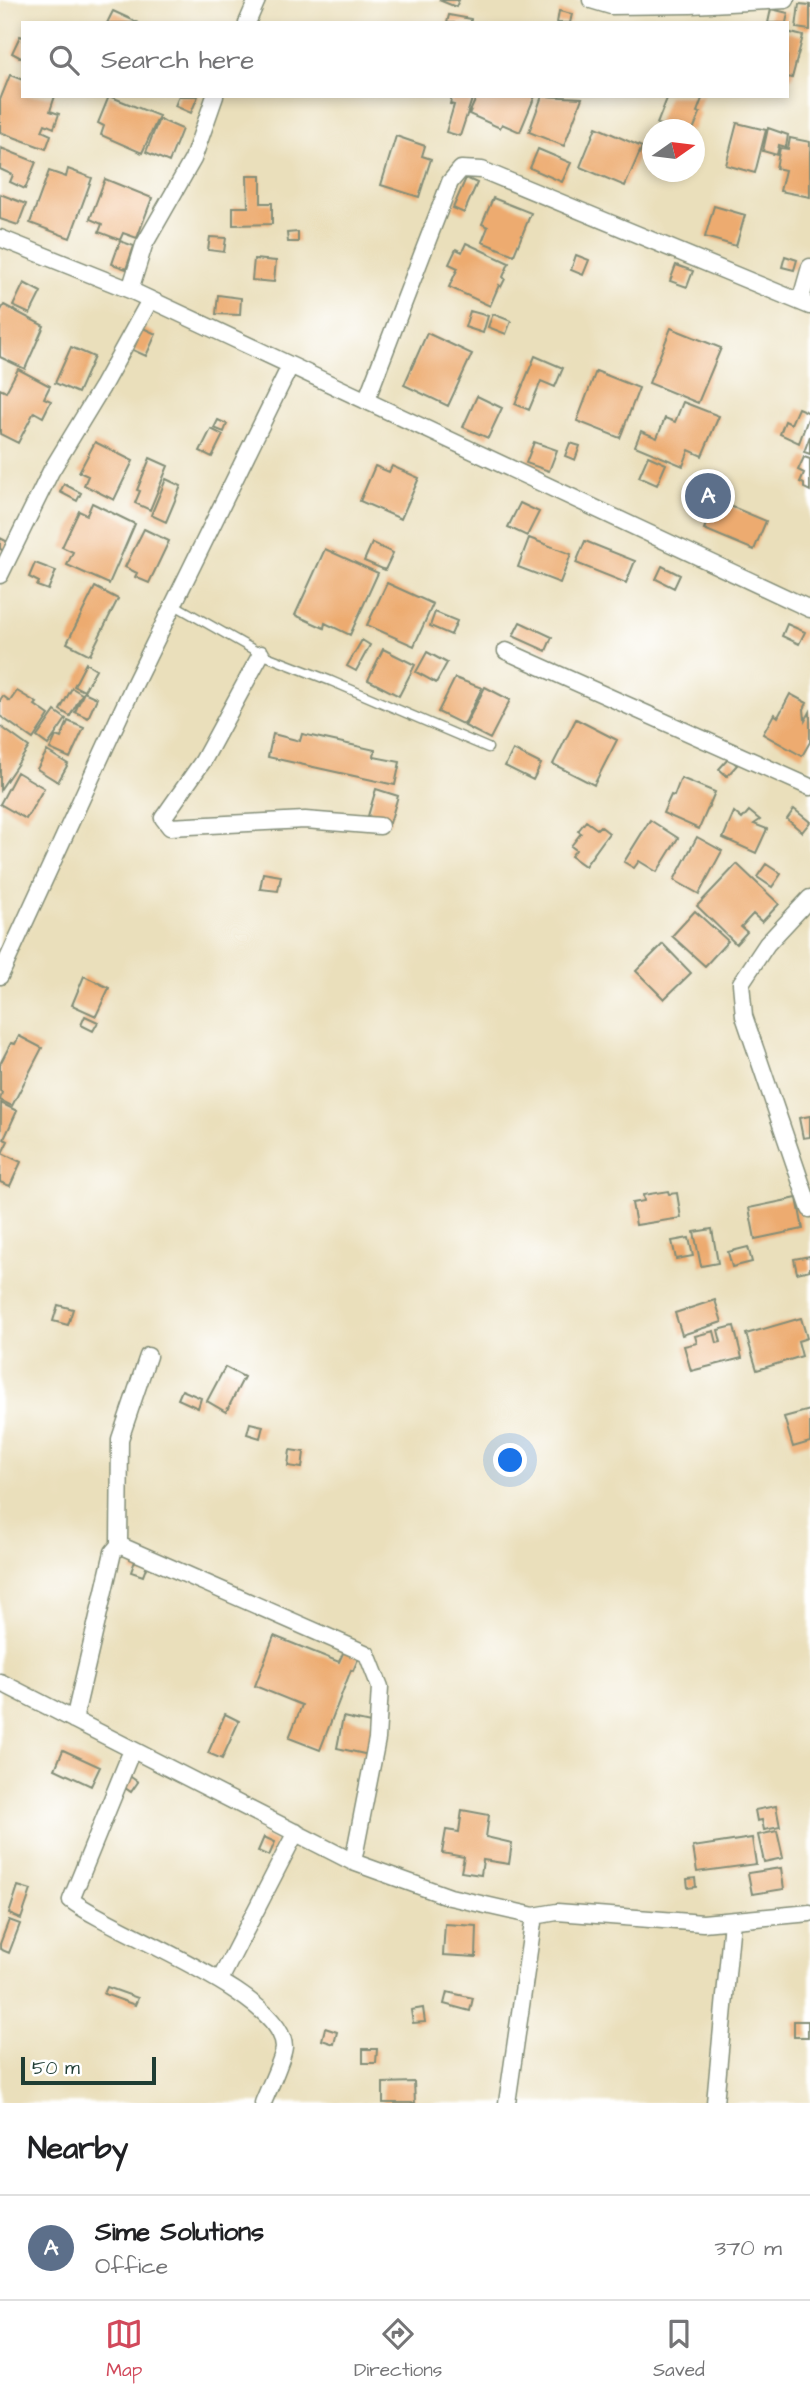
<!DOCTYPE html>
<html lang="en">
<head>
<meta charset="utf-8">
<style>
  body { margin:0; font-family:"Architects Daughter",sans-serif; background:#f2f2f2; color:#202124 }
  .compass { position:absolute; left:642px; top:119px; width:63px; height:63px; border-radius:50%; background:#fff; box-shadow:0 4px 10px #0003; rotate:76deg }
  .scale { position:absolute; left:21px; bottom:18px; width:135px; box-sizing:border-box; padding-left:7px; border:4px solid #1f3d34; border-top:0; font-size:19px; line-height:24px; white-space:nowrap; color:#1f3d34; -webkit-text-stroke:5px #fff; paint-order:stroke }
  .you { position:absolute; left:511px; top:1461px; width:24px; height:24px; margin:-18px; border:5px solid #fff; border-radius:50%; background:#1a73e8; box-shadow:0 0 0 10px #1a73e833 }
  .badge { display:grid; place-items:center; width:46px; height:46px; border-radius:50%; background:#d1495b; color:#fff; font-size:23px; font-weight:700 }
  .pin { position:absolute; translate:-50% -50%; border:4px solid #fff; box-shadow:0 2px 7px #0006 }
  .list { margin:0; padding:0; list-style:none }
  h2 { display:flex; justify-content:space-between; align-items:center; height:91px; margin:0; padding:0 28px; font-size:30px }
  h2 small { font-size:23px; font-weight:400; color:#757577 }
  .list li { display:grid; grid-template-columns:46px 1fr auto; gap:21px; align-items:center; box-sizing:border-box; height:105px; padding:0 28px; border-top:2px solid #e0e0e0 }
  .list b { display:block; font-size:26px; white-space:nowrap }
  .list p { margin:0; font-size:23px; white-space:nowrap; color:#757577 }
  .list em { font-size:23px; font-style:normal; color:#757577 }
  .icon { flex:none; width:38px; height:38px; fill:none; stroke:currentColor; stroke-width:2; stroke-linecap:round; stroke-linejoin:round }
  .map { position:relative; flex:none; width:810px; height:2103px; overflow:hidden }
  .search { position:absolute; background:#fff; box-shadow:0 4px 10px #0003; left:21px; right:21px; top:21px; height:77px; display:flex; align-items:center; gap:18px; box-sizing:border-box; padding:0 24px; border-radius:0px; color:#757577; font-size:26px }
  .sheet { height:196px; background:#fff }
  nav { display:flex; justify-content:space-around; align-items:center; box-sizing:border-box; height:98px; border-top:2px solid #e0e0e0; background:#fff; font-size:19px; color:#757577 }
  nav a { display:grid; justify-items:center; gap:4px }
  nav .on { color:#d1495b }
  .map>svg:first-child { display:block }
  .building { fill:#edab6f }
  .lines { fill:none; stroke-linecap:round; stroke-linejoin:round }
  .service-casing { stroke:#848e78; stroke-width:11 }
  .minor-casing { stroke:#848e78; stroke-width:19 }
  .service { stroke:#fff; stroke-width:8 }
  .minor { stroke:#fff; stroke-width:16 }
</style>
</head>
<body>
<div class="map">
<svg width="810" height="2103" viewBox="0 0 810 2103">
  <rect width="100%" height="100%" fill="#fff"/>
  <filter id="ink" filterUnits="userSpaceOnUse"><feTurbulence type="fractalNoise" baseFrequency=".0143" numOctaves="2"/><feDisplacementMap in="SourceGraphic" scale="14" xChannelSelector="R" yChannelSelector="G"/><feConvolveMatrix kernelMatrix="1 2 1 2 8 2 1 2 1" color-interpolation-filters="sRGB"/></filter>
  <filter id="wash" filterUnits="userSpaceOnUse"><feTurbulence type="fractalNoise" baseFrequency=".00686" numOctaves="4" result="noise"/><feDisplacementMap in="SourceGraphic" scale="28" xChannelSelector="R" yChannelSelector="G"/><feGaussianBlur stdDeviation="1.57" result="paint"/><feColorMatrix in="noise" values="0 0 0 0 0 0 0 0 0 0 0 0 0 0 0 0 0 1.4 0 .05"/><feComposite in="paint" operator="in"/></filter>
  <g filter="url(#wash)">
    <rect width="100%" height="100%" fill="#eadfbb"/>
    <g id="blocks">
      <path class="building" d="M439,0h20l-3,7z
        M799,4l11,1v25l-14,-2z
        M771,9l17,4 -2,10h-18z
        M113,11l26,12h-32z
        M559,11l13,3 -2,9h-13z
        M449,15l22,4v4h-24z
        M787,32l16,4 -11,42 -5,-1z
        M20,36l3,1v22l-11,-6z
        M10,75l13,5v16h32l-5,15 9,3 -5,14 -9,-4 -3,7 9,4 -5,14 -46,-17v-32z
        M109,96l50,20 -17,37 -41,-18 3,-9 -6,-3z
        M179,96h19l-7,17 -16,-7z
        M452,96l20,3 -12,37 -14,-4 8,-27 -4,-1z
        M477,96h58l-15,36 -18,-8 -2,4 -31,-14z
        M542,96l40,2 -18,48 -35,-14z
        M668,96h35l-6,16 3,1 -7,17h-21l-15,-6z
        M159,119l23,10 -13,33 -23,-10z
        M737,123l29,7 -11,43 -29,-8z
        M596,127l46,20 -17,39 -45,-19z
        M768,128l20,7 -2,12 -7,-2 -2,10 -14,-4z
        M396,136l29,10 -3,10 9,3 -12,38 -38,-12z
        M790,138l20,4v55l-30,-6 5,-21 -9,-2 4,-20 8,1z
        M1,148l35,14 -11,27 -15,-7 3,-7 -13,-6z
        M538,149l33,14 -9,19 -32,-14z
        M68,169l24,9 -22,60 -40,-15 19,-52 17,6z
        M247,176h14v27h11v21l-39,1v-18h15z
        M466,178l11,5 -13,30 -11,-5z
        M105,179l47,19 -15,40 -14,-5 -3,7 -21,-8 3,-8 -12,-5z
        M0,194l26,10 -8,21 -18,-6z
        M493,198l38,15 -17,42 -32,-13 6,-15 -6,-3z
        M714,206l31,9 -9,31 -31,-9z
        M298,232v10h-10l-1,-9z
        M210,237l16,1 -2,14 -16,-2z
        M120,241l14,5 -8,23 -14,-5z
        M466,243l43,20 -6,14 2,2 -4,8 -2,-2 -9,21 -41,-19 9,-19 -9,-4 7,-15 6,3z
        M576,255l13,5 -6,15 -12,-5z
        M785,256l12,4 -3,10 -12,-3z
        M254,259l22,2 -2,21 -22,-2z
        M676,265l17,6 -6,16 -17,-6z
        M24,283l17,9 -11,22 -17,-8z
        M218,295l23,3 -1,17 -24,-1z
        M4,305l40,21 -19,43 -25,-12v-45z
        M470,311l18,5 -5,17 -18,-6z
        M493,314l18,7 -5,13 -18,-7z
        M143,328l13,6 -10,22 -13,-6z
        M671,328l50,20 -23,55 -49,-20z
        M427,333l45,21 -24,52 -44,-21z
        M71,347l23,10 -16,36 -23,-10z
        M535,356l28,12 -8,19 -14,-6 -12,29 -14,-6z
        M18,369l32,17 -6,12 7,3 -8,16 -9,-5 -16,31 -18,-9v-45l6,3z
        M596,371l43,17 -19,50 -43,-17z
        M477,396l25,12 -14,30 -25,-11z
        M683,402l36,14 -17,40 -13,-6 -6,16 -48,-20 6,-15 16,7 8,-20 10,4z
        M798,408l12,5 -11,30 -19,-9 5,-13 6,3z
        M218,420l9,4 -3,8 -10,-4z
        M211,429l12,6 -11,22 -12,-6z
        M810,436v18l-6,-2z
        M95,442l38,19 -19,39 -30,-15 4,-9 -9,-4z
        M534,442l23,8 -8,21 -23,-8z
        M570,443l10,3 -5,14 -10,-4z
        M648,456l18,8 -9,21 -18,-8z
        M804,457l6,2v32l-6,-3v-4l-4,-2 4,-9 -6,-3z
        M150,458l18,8 -18,44 -15,-7 5,-12 -3,-1z
        M375,466l14,6 3,-6 27,12 -18,41 -41,-18z
        M166,479l15,7 -15,36 -15,-7z
        M64,484l17,9 -4,8 -17,-9z
        M716,500l50,21 -12,29 -50,-21z
        M92,503l43,21 -26,60 -42,-19 6,-13 -11,-5 17,-36 8,4z
        M520,503l19,9 -12,24 -19,-9z
        M144,529l25,12 -20,42 -14,-6 2,-4 -12,-6z
        M0,538l8,4 -4,9 -4,-2z
        M529,538l42,16 -11,29 -42,-16z
        M585,541l50,20 -9,22 -50,-20z
        M372,543l21,10 -8,17 -21,-9z
        M325,549l53,24 -28,62 -25,-12 -1,5 -29,-13z
        M35,563l21,8 -8,19 -11,-4 2,-4 -10,-5z
        M662,566l18,9 -6,13 -18,-9z
        M387,583l46,21 -19,42 -47,-21z
        M95,587l23,12 -28,56 -23,-12z
        M435,612l22,9 -6,14 -21,-9z
        M520,622l32,15 -6,14 -33,-15z
        M787,624l18,8 -6,12 -17,-8z
        M362,640l8,5 -14,26 -9,-5z
        M383,649l32,16 -16,31 -31,-16z
        M427,652l20,11 -11,20 -20,-11z
        M86,663l10,6 -12,22 -10,-5z
        M455,678l27,10 -18,37 -26,-13z
        M485,687l25,13 -20,39 -25,-13z
        M72,688l10,6 -12,22 -10,-6z
        M17,691l20,12 -2,2 14,10 -16,24 -33,-23v-16l3,-4 7,5z
        M84,692l13,6 -9,20 -13,-6z
        M790,694l17,9 -3,6 1,12 5,-9v30l-8,14 -39,-22 11,-20 4,3z
        M55,711l11,8 -18,26 -11,-8z
        M576,719l41,21 -23,45 -41,-21z
        M68,721l16,7 -14,30 -20,-9 6,-13 5,2z
        M0,726l29,21 -29,43z
        M273,734l27,7 2,-7 73,16 -1,7 26,5 -5,23 -127,-28z
        M513,750l28,14 -8,16 -28,-14z
        M47,751l21,13 -10,18 -21,-13z
        M729,758l8,7 -10,11 -8,-7z
        M17,772l27,16 -18,31 -26,-15z
        M681,778l34,14 -16,37 -36,-16 8,-18 3,1z
        M376,789l22,7 -8,27 -22,-7z
        M794,809l16,13 -8,10 -15,-13z
        M749,811l11,9 -6,4 13,5 -11,24 -33,-15 11,-26 8,7z
        M650,820l28,18 -21,34 -18,-11 -5,7 -10,-6z
        M586,821l11,8 3,-3 9,7 -24,33 -14,-10 5,-6 -5,-4 10,-13 -3,-2z
        M697,837l25,14 -23,43 -25,-14z
        M737,864l42,40 -17,18 -9,-8 -12,13 6,5 -11,12 -39,-38z
        M766,864l15,10 -9,13 -15,-10z
        M263,873l18,3 -3,15 -18,-2z
        M695,911l33,30 -23,25 -33,-30z
        M663,944l28,29 -27,26 -28,-28z
        M84,976l25,12 -13,28 -24,-11z
        M85,1016l13,6 -5,9 -12,-6z
        M19,1036l23,12 -30,58 -12,-6 2,-8 -2,-1v-27l11,-21 4,1z
        M1,1103l16,8 -13,28 4,2 -6,12 19,9 -11,24 -10,-4z
        M810,1116v21l-7,1 -4,-20z
        M668,1191l1,3 8,-1 4,25 -45,7 -4,-22 12,-2 -1,-6z
        M797,1198l6,31 -48,10 -6,-31z
        M712,1229l6,34 -17,3 -7,-34z
        M689,1238l4,18 -17,3 -4,-18z
        M748,1247l4,15 -20,5 -4,-15z
        M810,1256v14l-13,3 -3,-14z
        M715,1300l7,22 -40,13 -7,-22z
        M58,1305l15,4 -5,16 -15,-4z
        M801,1318l6,20 -9,3 4,15 -45,14 -11,-36z
        M734,1326l8,32 -51,13 -7,-25 13,-3 -2,-7 19,-5 3,12 4,-1 -3,-12z
        M225,1367l19,10 -18,35 -19,-11z
        M182,1390l19,8 -3,10 -20,-9z
        M810,1410v32l-17,5 -9,-30z
        M250,1423l13,3 -3,12 -13,-4z
        M290,1450l14,2 -2,16 -14,-2z
        M135,1561l12,4 -4,11 -12,-4z
        M274,1636l65,26 5,-11 15,6 -6,14 -2,-1 -31,80 -31,-12 13,-33 -47,-19z
        M225,1714l14,7 -17,38 -14,-6z
        M343,1717l32,7 -6,31 -32,-7z
        M63,1750l37,17 -9,19 -36,-17z
        M128,1775l10,7 -7,10 -10,-7z
        M776,1806l4,21 -16,3 -2,-10 -5,1 -2,-11z
        M462,1810l27,5 -3,22 26,6 -3,21 -26,-4 -2,15 -20,-3 3,-15 -22,-4 4,-23 13,2z
        M777,1831l6,27 -19,4 -6,-27z
        M264,1837l11,5 -6,14 -11,-5z
        M752,1838l4,26 -59,8 -4,-25z
        M781,1868l3,21 -32,5 -4,-21z
        M695,1878l1,9 -8,1 -1,-9z
        M18,1886l13,4 -10,29 -12,-5z
        M9,1920l11,4 -11,29 -9,-4v-5z
        M445,1924l32,2 -1,31 -33,-2z
        M107,1987l31,11 -3,7 -31,-11z
        M447,1992l26,6 -3,13 -26,-7z
        M423,2008l2,14 -12,1 -2,-13z
        M794,2021h14v16h-14z
        M325,2028l12,4 -3,12 -12,-4z
        M363,2049h14l-1,14h-13z
        M414,2082l1,21h-32v-20z"/>
    </g>
  </g>
  <g filter="url(#ink)">
    <use href="#blocks" fill-opacity="0" stroke="#848e78" stroke-width="2"/>
    <g class="lines">
      <g class="service-casing">
        <path id="service" d="M173,604l88,50 70,27 157,67"/>
      </g>
      <g class="minor-casing">
        <path id="minor" d="M591,0l20,6 80,-1 95,-5
          M247,23l10,-23
          M0,238l130,52 680,319
          M130,290l14,-45 49,-86 22,-63
          M800,302l10,-35
          M366,401l84,-219 11,-13 21,1 328,136
          M0,575l51,-104 51,-84 48,-87
          M506,651l304,136
          M261,654l-58,107 -40,57 7,9 135,-7 75,6
          M810,898l-43,46 -26,39 3,33 66,193
          M0,976l132,-287 158,-323
          M119,1545l248,109 13,33 -3,52 -24,123
          M0,1682l353,180 97,35 84,19 23,-4 146,11 107,-10
          M74,1720l39,-168 6,-7 1,-106 28,-83
          M132,1750l-61,150c40,32 212,93 213,147 0,10 -17,45 -21,56
          M220,1980l76,-148
          M507,2103l27,-187
          M715,2103l17,-182"/>
      </g>
      <use href="#service" class="service"/>
      <use href="#minor" class="minor"/>
    </g>
  </g>
</svg>
<svg class="compass" viewBox="-18 -18 36 36"><path d="M0-13l5 13h-10z" fill="#e53935"/><path d="M0 13l5-13h-10z" fill="#757577"/></svg>
<div class="scale">50 m</div>
<div class="you"></div>
<div class="pin badge" style="left:708px;top:496px;background:#5c6f8a">A</div>
<div class="search"><svg class="icon" aria-label="search" viewBox="0 0 24 24"><circle cx="10" cy="10" r="6"/><path d="M15 15l6 6"/></svg>Search here</div>
</div>
<section class="sheet">
<h2>Nearby<small></small></h2>
<ul class="list">
<li><span class="badge" style="background:#5c6f8a">A</span><div><b>Sime Solutions</b><p>Office</p></div><em>370 m</em></li>
</ul>
</section>
<nav>
<a class="on"><svg class="icon" aria-label="map" viewBox="0 0 24 24"><path d="M3 6l6-2 6 2 6-2v14l-6 2-6-2-6 2zM9 4v14M15 6v14"/></svg>Map</a>
<a><svg class="icon" aria-label="directions" viewBox="0 0 24 24"><path d="M12 3l9 9-9 9-9-9zM9 14v-3h6M13 9l2 2-2 2"/></svg>Directions</a>
<a><svg class="icon" aria-label="saved" viewBox="0 0 24 24"><path d="M7 4h10v16l-5-4-5 4z"/></svg>Saved</a>
</nav>
</body>
</html>
